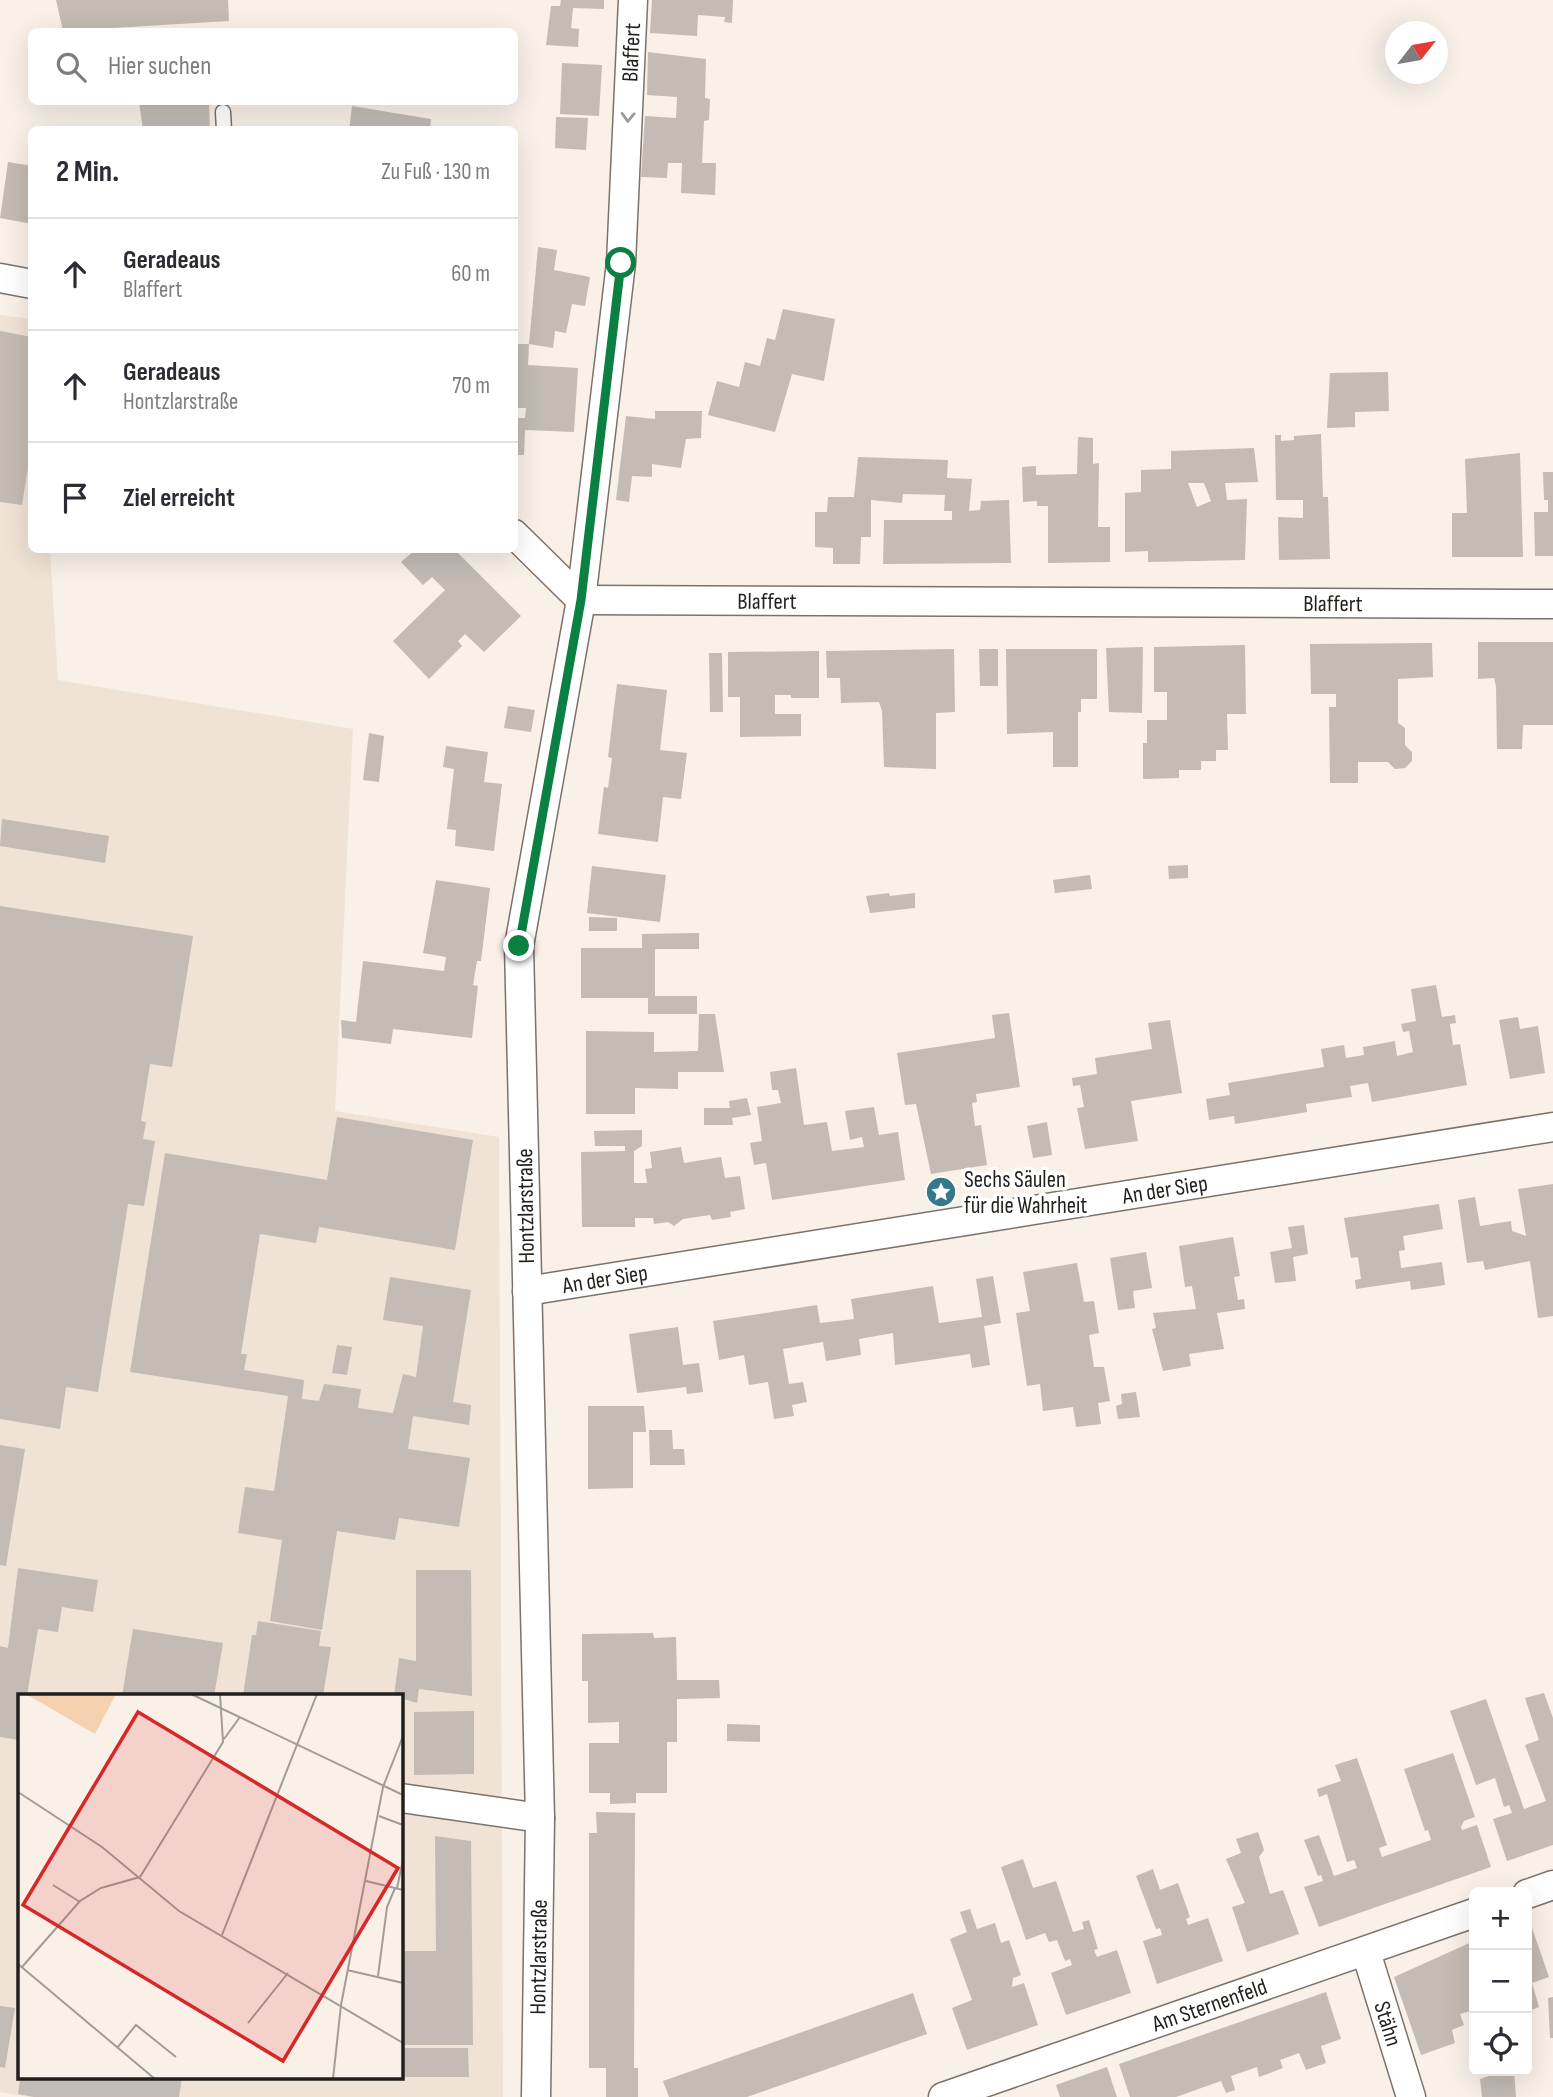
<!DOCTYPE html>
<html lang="de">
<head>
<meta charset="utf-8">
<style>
  body { margin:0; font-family:"Sofia Sans Condensed",sans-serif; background:#f7f7f7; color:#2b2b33 }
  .controls { position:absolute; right:21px; bottom:21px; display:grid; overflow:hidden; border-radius:10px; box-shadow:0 7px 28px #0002 }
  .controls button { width:63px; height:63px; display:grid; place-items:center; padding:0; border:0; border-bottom:2px solid #e1e1e2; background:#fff; color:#2b2b33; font:35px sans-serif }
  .compass { position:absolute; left:1385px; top:21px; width:63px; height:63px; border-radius:50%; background:#fff; box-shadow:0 7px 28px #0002; rotate:59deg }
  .stop { position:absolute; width:21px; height:21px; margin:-16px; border:5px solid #0b8043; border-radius:50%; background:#fff }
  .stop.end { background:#0b8043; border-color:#fff; box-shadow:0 2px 7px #0008 }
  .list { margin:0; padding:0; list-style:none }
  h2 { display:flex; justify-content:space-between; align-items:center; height:91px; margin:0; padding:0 28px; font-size:30px }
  h2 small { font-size:23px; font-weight:400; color:#7c7c81 }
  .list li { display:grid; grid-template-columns:46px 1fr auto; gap:21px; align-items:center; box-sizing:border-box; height:112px; padding:0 28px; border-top:2px solid #e1e1e2 }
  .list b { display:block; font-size:26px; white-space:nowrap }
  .list p { margin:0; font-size:23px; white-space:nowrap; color:#7c7c81 }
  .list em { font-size:23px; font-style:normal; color:#7c7c81 }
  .icon { flex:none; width:38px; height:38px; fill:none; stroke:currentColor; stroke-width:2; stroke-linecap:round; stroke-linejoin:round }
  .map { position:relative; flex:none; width:1553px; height:2097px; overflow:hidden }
  .search { position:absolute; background:#fff; box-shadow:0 7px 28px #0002; left:28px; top:28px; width:490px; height:77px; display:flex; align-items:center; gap:18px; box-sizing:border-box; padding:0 24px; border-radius:10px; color:#7c7c81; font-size:26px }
  .panel { position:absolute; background:#fff; box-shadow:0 7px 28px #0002; left:28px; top:126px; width:490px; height:427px; border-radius:10px }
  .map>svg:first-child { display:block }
  .built { fill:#f0e2d4; fill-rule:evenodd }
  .building { fill:#c3bbb4; fill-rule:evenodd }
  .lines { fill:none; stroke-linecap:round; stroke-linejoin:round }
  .service-casing { stroke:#7a726b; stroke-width:17 }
  .minor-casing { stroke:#7a726b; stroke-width:31 }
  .service { stroke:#fff; stroke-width:14 }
  .minor { stroke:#fff; stroke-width:28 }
  .oneway { stroke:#9c9a99 }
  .route { stroke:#0b8043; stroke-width:9 }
  .labels { text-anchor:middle; stroke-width:7; stroke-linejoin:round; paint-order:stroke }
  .street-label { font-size:23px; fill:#221f1c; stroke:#fff }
  .poi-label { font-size:23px; fill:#221f1c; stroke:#fff; text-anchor:start }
  .inset-road { fill:none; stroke:#a39c96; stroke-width:2 }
  .view { fill:#d62828; fill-opacity:0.15; stroke:#d62828; stroke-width:3.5 }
  .inset-edge { fill:none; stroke:#221f1c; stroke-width:3.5 }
</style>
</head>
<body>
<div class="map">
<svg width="1553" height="2097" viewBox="0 0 1553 2097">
  <rect width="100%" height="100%" fill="#f9f0e8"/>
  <path class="built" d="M0,315l31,4 1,231h18l8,130 295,49 -18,382 164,26 4,960h-474l-29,-5zM19,1696h382v382h-382z"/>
  <path class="building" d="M56,0h172l1,21 -166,10z
    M561,0h43v9l-31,-1 -2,20 8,1 -1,18 -32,-2 5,-39h9z
    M652,0h81l-1,23 -8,-1 1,-5 -27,-2 -1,21 -47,-3z
    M648,52l58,7 -1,39 5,1 -1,21 -5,1 -2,42h14l-1,32 -34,-2 1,-30h-14l-1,15 -26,-1 4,-61 31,2 1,-21 -30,-2z
    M562,63l40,2 -3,51 -39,-2z
    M139,102h70l1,28h-67z
    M352,106l79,13 -1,11h-81z
    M556,117l32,1 -2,32 -31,-2z
    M8,162l24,4v58l-32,-6z
    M538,247l19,3 -3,20 36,7 -5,29 -13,-2 -6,29 -11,-2 -2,17 -24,-4z
    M783,309l52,10 -11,62 -32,-7 -17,58 -67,-17 9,-34 22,6 6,-25 15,4 7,-28 8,2z
    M0,331l32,6v106l-10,62 -22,-3z
    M514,344h15l-1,21 50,3 -4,64 -49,-2 -1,25h-10v-37h11l1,-10h-12z
    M1388,372l1,39 -34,1v15l-28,1 3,-55z
    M655,411h47l-1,27 -15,1 -5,29 -29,-4v13l-20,-1 -3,26 -13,-2 10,-84 29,3z
    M1321,434l2,63h5l2,62 -51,1 -1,-43 25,1v-18h-27l-1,-65h6v6l13,-1v-4z
    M1078,437l15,1v26l6,-1 -1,64h12v35l-62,1v-57h-11v-5l-14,1 -1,-35 14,-1v9l41,-1z
    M1254,448l4,34 -33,1 2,17 20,-1 -2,61 -97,2v-11l-23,1v-59l16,-1v-22l30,-1v-18zM1188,483h16l7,18 -14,6z
    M1520,453l3,104h-71v-44h15l-2,-54z
    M858,457l90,3 -1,18 25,1 -3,32 11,-1 1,-9 28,-1 2,63 -128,1 1,-44h68v-9h-8l1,-16 -42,-1 -1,9 -31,-3v37h-10l-1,27h-27v-16l-18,-1v-35h12l1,-15h26z
    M1543,472h10v84h-18l-1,-44h14v-12h-4z
    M415,550h40l66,66 -37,36 -19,-18 -7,7 4,5 -33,33 -36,-38 52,-51 -13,-13 -9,8 -22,-23z
    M1478,642h75v83h-30l-1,24h-25l-1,-63 -2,-8 -16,1z
    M1432,643l1,34 -35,2v44l7,5v17l7,7v9l-7,7 -10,1 -7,-7h-30v21h-28l-1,-76h7v-13h-25l-1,-50z
    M1245,645l1,69h-19l1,36h-12v11h-15v9h-22v8l-36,1v-36h4v-23h20v-28h-13v-45z
    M1143,647l-1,66 -33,-1 -3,-64z
    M954,649l1,63 -19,1v56l-52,-2 -2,-56 -3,-9 -38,1 -1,-25h-13l-1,-27z
    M979,649h19v37h-18z
    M1006,649h91v50h-16v13h-3v55h-25v-35l-46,2z
    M819,651v47h-28v-3h-16v19h26v22l-61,1v-40h-12v-45z
    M709,653h13l1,59h-13z
    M617,684l50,6 -7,60 27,3 -6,46 -18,-2 -5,45 -60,-8 6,-47 4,1 4,-30 -4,-1z
    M508,706l27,4 -4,22 -27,-4z
    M369,733l15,3 -5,46 -16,-2z
    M446,746l42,6 -4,30 18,2 -8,67 -39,-5 1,-16 -9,-1 7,-60 -11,-2z
    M2,819l107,17 -4,27 -105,-17z
    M1188,865v13l-19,1 -1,-13z
    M592,866l74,9 -6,47 -73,-9z
    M1090,875l2,14 -37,4 -2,-13z
    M436,880l54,8 -9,73h-4l-4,24 5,1 -6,52 -79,-9 -2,15 -49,-6 -1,-18 15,2 7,-61 81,10 2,-14 -23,-4z
    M889,893l1,3 25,-3v15l-45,5 -4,-17z
    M0,906l193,30 -21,131 -22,-3 -9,57 5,1 -3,17 12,2 -11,65 -16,-2 -30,188 -32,-5 -6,42 -60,-10z
    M589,917l28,1v13h-28z
    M699,933v16h-44v47h42v18h-49v-16h-67v-50h61v-14z
    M1436,985l6,32 13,-2 1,8 -6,1 3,21 7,-1 7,41 -95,17 -4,-19 -18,3 2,11 -46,7 1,8 -72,12 -1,-8 -25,4 -3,-21 24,-4 -2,-12 96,-16 -3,-18 23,-4 2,13 18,-3 -1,-8 32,-6 2,15 16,-4 -4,-21 -6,1 -2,-8 15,-3 -5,-32z
    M1009,1013l11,74 -44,7 1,8 -5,1 3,23 6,-1 6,40 -56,9 -15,-70 -11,1 -8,-52 98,-15 -3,-23z
    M699,1014h16l9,58h-46v17l-43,-1v26h-49v-83l68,1v20l44,-1z
    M1518,1017l2,12 18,-3 7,47 -35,6 -11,-59z
    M1170,1020l12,73 -51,8 7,40 -53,8 -8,-41 7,-1 -4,-22 -7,1 -1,-8 25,-4 -2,-16 57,-9 -4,-26z
    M796,1068l8,57 23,-3 5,29 32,-4 -2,-10 -12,3 -5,-29 29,-4 5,28 19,-3 7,48 -133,20 -6,-37 -12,2 -4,-22 12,-2 -5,-34 24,-4 -3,-13h-6l-2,-18z
    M747,1098l4,17 -19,3 1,7h-29v-17h26l-1,-7z
    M337,1117l136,23 -18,110 -136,-23 -3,16 -56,-9 -19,120h6l-3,16 60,10 -2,19 17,2 5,-17 37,5 -3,19 35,5 10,-39 13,3 7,-51 -40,-6 7,-43 81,13 -18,112 18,3 -2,20 -56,-9 -5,33 62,9 -11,69 -60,-9 -4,22 -58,-9 -15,99 -52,-9 12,-81 -44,-7 7,-46 29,4 14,-95 -158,-24 35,-219 162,27z
    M1047,1122l5,33 -19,3 -6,-32z
    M642,1130v16l-8,5v32h13l-2,-14 7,-1 -2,-16 31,-5 3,16 37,-6 4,21 15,-2 5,33 -15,3 1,5 -19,3 -2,-5 -27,4 -9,7 -6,-4 -14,2 -1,-6h-18v9h-53l-1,-75 44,-1v-5h-30l-1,-15z
    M1553,1184v132l-15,2 -8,-57 -45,9 -2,-9 -16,2 -9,-63 17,-3 5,29 31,-5 1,10 14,5 -8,-47z
    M1439,1204l4,25 -40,7 2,14 -6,1 2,17 41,-6 3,23 -34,5 -1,-9 -54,8 -1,-9 6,-1 -3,-22 -7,1 -7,-40z
    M1304,1225l4,29 -15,3 3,24 -21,2 -5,-31 22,-4 -4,-21z
    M1233,1237l7,39 -6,1 4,23 6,-1 1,10 -28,4 7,36 -35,5 2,12 -28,5 -11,-42 4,-1 -3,-15 43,-4 -4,-23 -7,1 -6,-41z
    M1146,1252l6,36 -19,3 2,17 -17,2 -8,-52z
    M1077,1263l7,39 10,-1 5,32 -10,2 5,32h10l6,34 -12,2 3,21 -25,3 -3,-20 -30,4 -3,-27 -13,2 -11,-73 14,-2 -7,-39z
    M993,1276l8,47 -17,3 6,39 -18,3 -2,-14 -75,11 -2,-32 -34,6 2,16 -35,6 -3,-19 -40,7 6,35 14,-2 4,20 -15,3 2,11 -20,3 -6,-37 -19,3 -5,-30 -25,5 -6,-39 104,-16 3,18 34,-4 -3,-20 82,-13 6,37 43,-6 -6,-38z
    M678,1327l5,38 16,-2 4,29 -16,2 -1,-7 -49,6 -8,-59z
    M337,1345l15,2 -5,28 -15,-2z
    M1136,1392l4,25 -22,2 -2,-13 6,-2 -1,-10z
    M588,1406h56l2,26h-13v56l-45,1z
    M649,1430h23l1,19h11l1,16h-35z
    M0,1445l25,4 -19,117 -6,-1z
    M18,1568l80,12 -5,32 -31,-5 -4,25 -20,-3 -11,67h-8v44l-19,-3v-91l8,2z
    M416,1570h55l1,126 -53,-7 -2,14 -23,-7 5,-38 17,3z
    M258,1621l63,10 -2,15 12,1 -8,49h-80l9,-61h4z
    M133,1629l90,14 -9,53h-92z
    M653,1633l1,5 22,-1 1,43h42l1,18 -43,1v43h-10v51h-31v10l-26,1v-11h-21v-50h30v-21l-31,1v-42h-6v-47z
    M1544,1693l9,25v127l-46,16 -14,-42 19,-6 -3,-8 -5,2 -9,-29 -19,7 -26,-74 36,-12 38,110 22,-8 -21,-56 14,-5 -14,-42z
    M474,1711v63l-60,1v-63z
    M727,1724l33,1v17l-33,-1z
    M1453,1753l22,64 -11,4 -3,6 1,3 15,-5 14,42 -172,60 -15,-40 19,-6 -2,-6 -3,1 -14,-36 15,-5 15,41 23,-8 -3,-8 -7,2 -20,-68 -8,3 -2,-8 24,-8 -6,-16 22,-7 30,87 -8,3 3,9 49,-17 -3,-10 -3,1 -21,-62z
    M596,1812l39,1 -1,255h4v29h-32v-29h-17v-235h8z
    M1258,1832l6,18 -5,7 11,37 13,-4 16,44 -52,18 -15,-45 13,-4 -19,-44 15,-6 -5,-14z
    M435,1836l36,5 2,204h-72v-94h35z
    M1023,1859l10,29 23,-7 17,51 11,-3 -2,-7 7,-2 9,29 -4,1 3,7 20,-7 14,43 -65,22 -15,-42 21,-8 -2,-6 -5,2 -8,-21 -8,2 -4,-9 -19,7 -25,-73z
    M1153,1869l7,21 18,-7 12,34 -4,2 2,6 20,-7 15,43 -66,23 -14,-43 19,-6 -2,-7 -4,1 -20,-53z
    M970,1909l7,20 18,-6 6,20 8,-3 12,35 -8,3 -1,9 12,-4 14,42 -71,25 -15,-42 20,-8 -22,-61 17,-7 -7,-20z
    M1530,1922l19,55 -17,6 7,24 -12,5v-89z
    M1474,1941v69l-14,4 4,11 -12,5 3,13 -34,12 -27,-78z
    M1326,1992l15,47 -20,7 5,17 -20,7 -7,-17 -19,7 3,8 -24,9 -2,-10 -26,9 4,14 -9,3 -5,-12 -45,16h-46l-11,-33z
    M913,1993l14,41 -180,63h-78l-6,-16z
    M1553,1997v41h-3l-2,-40z
    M0,2006l15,2 -10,60 -5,-1z
    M401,2048h67l1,29h-68z
    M1107,2067l10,30h-57l-4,-12z
    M1503,2071h11l2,26h-34l-2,-18z
    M20,2078h162l-3,19h-145l-16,-3z"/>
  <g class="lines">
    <g class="service-casing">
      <path id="service" d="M223,112l1,18"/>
    </g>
    <g class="minor-casing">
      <g id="minor">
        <path d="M0,278l32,6"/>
        <path d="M514,534l67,66"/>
        <path id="s1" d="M581,600l972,4"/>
        <path id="s2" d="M527,1291l1026,-164"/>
        <path d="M401,1798l139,20"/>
        <path d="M1527,1894l26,-9"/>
        <path id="s3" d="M1366,1952l45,145"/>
        <path id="s4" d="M536,2097l4,-279 -21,-872 62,-346 40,-337 12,-263"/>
        <path id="s5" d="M943,2097l531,-184"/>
      </g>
    </g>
    <use href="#service" class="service"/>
    <use href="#minor" class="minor"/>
  </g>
  <defs><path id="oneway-chevron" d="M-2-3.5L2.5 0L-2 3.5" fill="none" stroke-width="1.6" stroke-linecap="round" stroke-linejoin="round" transform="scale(1.75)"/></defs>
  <use class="oneway" href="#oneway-chevron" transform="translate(628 117) rotate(92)"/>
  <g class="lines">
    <path class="route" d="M519,946l62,-346 40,-337"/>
  </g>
  <defs>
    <g id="sight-disc" transform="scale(1.575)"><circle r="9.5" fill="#357889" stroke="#fff"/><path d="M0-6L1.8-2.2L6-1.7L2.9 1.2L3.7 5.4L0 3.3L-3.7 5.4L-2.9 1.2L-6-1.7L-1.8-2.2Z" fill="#fff"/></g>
  </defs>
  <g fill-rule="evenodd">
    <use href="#sight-disc" x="941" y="1192"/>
  </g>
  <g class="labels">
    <g class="street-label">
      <text dy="8" stroke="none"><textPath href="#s4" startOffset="2053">Blaffert</textPath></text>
      <text dy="8" stroke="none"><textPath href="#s1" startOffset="186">Blaffert</textPath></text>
      <text dy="8" stroke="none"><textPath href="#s1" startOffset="752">Blaffert</textPath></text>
      <text dy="8" stroke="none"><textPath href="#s2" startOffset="646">An der Siep</textPath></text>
      <text transform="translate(525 1206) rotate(-91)" y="8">Hontzlarstraße</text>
      <text dy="8" stroke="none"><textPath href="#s2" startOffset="79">An der Siep</textPath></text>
      <text dy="8" stroke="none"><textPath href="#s4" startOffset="140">Hontzlarstraße</textPath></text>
      <text dy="8" stroke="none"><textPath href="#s5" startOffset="282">Am Sternenfeld</textPath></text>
      <text dy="8" stroke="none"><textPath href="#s3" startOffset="75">Stähn</textPath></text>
    </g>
    <g class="poi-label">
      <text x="964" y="1187">Sechs Säulen<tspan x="964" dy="26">für die Wahrheit</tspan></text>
    </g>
  </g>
  <g transform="translate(18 1694)">
    <rect width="385" height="385" fill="#f9f0e8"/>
    <path d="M8,0h90l-21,40z" fill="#f4d1af"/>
    <path class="inset-road" d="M173,0l212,101M206,45l16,-22M0,98l84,55 77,64 224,132M361,122l24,9M122,183l83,-135 -3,-48M348,187l37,9M35,191l27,17M379,194l6,-28M204,241l95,-241M0,270l137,115M4,273l58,-66 21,-13 39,-11M329,276l56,13M360,282l9,-69 8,-19M230,329l40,-50M99,354l19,-23 40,32M315,385l8,-74 42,-218 20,-51"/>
    <path class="view" d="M120,18l260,156 -115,193 -260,-156z"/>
    <rect width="385" height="385" class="inset-edge"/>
  </g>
</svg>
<div class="controls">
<button>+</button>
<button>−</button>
<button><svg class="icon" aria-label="locate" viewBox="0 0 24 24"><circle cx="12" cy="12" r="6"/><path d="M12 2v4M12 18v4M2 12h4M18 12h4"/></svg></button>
</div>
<svg class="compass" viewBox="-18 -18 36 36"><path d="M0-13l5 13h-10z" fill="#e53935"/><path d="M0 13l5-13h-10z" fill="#7c7c81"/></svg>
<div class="stop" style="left:621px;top:263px"></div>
<div class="stop end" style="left:519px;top:946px"></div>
<div class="search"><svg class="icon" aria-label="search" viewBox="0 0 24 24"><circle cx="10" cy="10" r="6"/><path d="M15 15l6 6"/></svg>Hier suchen</div>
<section class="panel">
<h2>2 Min.<small>Zu Fuß · 130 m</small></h2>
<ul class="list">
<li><svg class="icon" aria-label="ahead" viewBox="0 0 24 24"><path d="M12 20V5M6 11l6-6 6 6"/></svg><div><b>Geradeaus</b><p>Blaffert</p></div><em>60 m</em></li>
<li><svg class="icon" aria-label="ahead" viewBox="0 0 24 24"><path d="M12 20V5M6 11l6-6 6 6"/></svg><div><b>Geradeaus</b><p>Hontzlarstraße</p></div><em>70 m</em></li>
<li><svg class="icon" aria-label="arrive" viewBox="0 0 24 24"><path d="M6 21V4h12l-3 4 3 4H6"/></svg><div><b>Ziel erreicht</b></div></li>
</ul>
</section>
</div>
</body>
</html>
